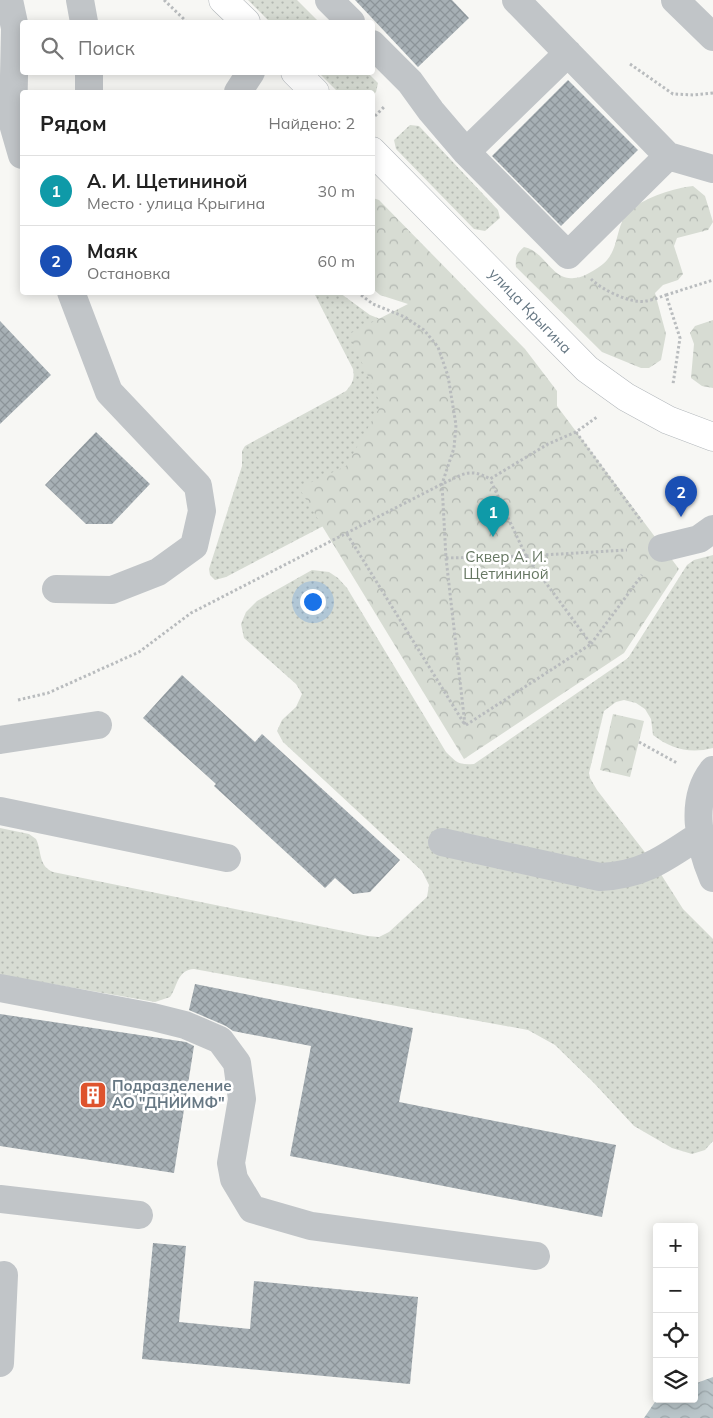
<!DOCTYPE html>
<html lang="ru">
<head>
<meta charset="utf-8">
<style>
  body { margin:0; font-family:Mulish,sans-serif; background:#f6f6f6; color:#222 }
  .controls { position:absolute; right:15px; bottom:15px; display:grid; overflow:hidden; border-radius:5px; box-shadow:0 2px 12px #0003 }
  .controls button { width:45px; height:45px; display:grid; place-items:center; padding:0; border:0; border-bottom:1px solid #e0e0e0; background:#fff; color:#222; font:25px sans-serif }
  .you { position:absolute; left:312px; top:601px; width:18px; height:18px; margin:-12px; border:4px solid #fff; border-radius:50%; background:#1a73e8; box-shadow:0 0 0 8px #1a73e833 }
  .badge { display:grid; place-items:center; width:32px; height:32px; border-radius:50%; background:#de532d; color:#fff; font-size:16px; font-weight:700 }
  .pin { position:absolute; translate:-50% -41px; filter:drop-shadow(0 1px 2px #0008) }
  .pin::after { content:''; position:absolute; top:26px; width:18px; height:15px; background:inherit; clip-path:polygon(0 0,100% 0,50% 100%) }
  .list { margin:0; padding:0; list-style:none }
  h2 { display:flex; justify-content:space-between; align-items:center; height:65px; margin:0; padding:0 20px; font-size:21px }
  h2 small { font-size:16px; font-weight:400; color:#767676 }
  .list li { display:grid; grid-template-columns:32px 1fr auto; gap:15px; align-items:center; box-sizing:border-box; height:70px; padding:0 20px; border-top:1px solid #e0e0e0 }
  .list b { display:block; font-size:19px; white-space:nowrap }
  .list p { margin:0; font-size:16px; white-space:nowrap; color:#767676 }
  .list em { font-size:16px; font-style:normal; color:#767676 }
  .icon { flex:none; width:28px; height:28px; fill:none; stroke:currentColor; stroke-width:2; stroke-linecap:round; stroke-linejoin:round }
  .map { position:relative; flex:none; width:713px; height:1418px; overflow:hidden }
  .search { position:absolute; background:#fff; box-shadow:0 2px 12px #0003; left:20px; top:20px; width:355px; height:55px; display:flex; align-items:center; gap:12px; box-sizing:border-box; padding:0 18px; border-radius:5px; color:#767676; font-size:19px }
  .panel { position:absolute; background:#fff; box-shadow:0 2px 12px #0003; left:20px; top:90px; width:355px; height:205px; border-radius:5px }
  .map>svg:first-child { display:block }
  .grass { fill:url(#grass-dots) }
  .forest { fill:url(#forest-crowns) }
  .water { fill:url(#water-waves) }
  .building { fill:url(#building-cross-hatch) }
  .lines { fill:none; stroke-linecap:round; stroke-linejoin:round }
  .major-casing { stroke:#b2b7bb; stroke-width:29 }
  .path { stroke:#b9bcbe; stroke-width:3; stroke-dasharray:2.5 2.5; stroke-linecap:butt }
  .minor { stroke:#c1c5c8; stroke-width:28 }
  .major { stroke:#fff; stroke-width:28 }
  .labels { text-anchor:middle; stroke-width:5; stroke-linejoin:round; paint-order:stroke }
  .street-label { font-size:15px; fill:#677884; stroke:#fff }
  .park-label { font-size:15px; fill:#667762; stroke:#fff }
  .poi-label { font-size:15px; font-weight:bold; fill:#677884; stroke:#fff; text-anchor:start }
</style>
</head>
<body>
<div class="map">
<svg width="713" height="1418" viewBox="0 0 713 1418">
  <defs>
    <pattern id="grass-dots" width="8" height="8" patternUnits="userSpaceOnUse" patternTransform="scale(1.25)"><rect width="8" height="8" fill="#d7dcd3"/><path d="M2 2h.1M6 6h.1" fill="none" stroke="#b2b7b1" stroke-width="1.8" stroke-linecap="round"/></pattern>
    <pattern id="forest-crowns" width="20" height="18" patternUnits="userSpaceOnUse" patternTransform="scale(1.25)"><rect width="20" height="18" fill="#d7dcd3"/><path d="M2 6a3 3 0 1 1 6 0M12 15a3 3 0 1 1 6 0" fill="none" stroke="#b2b7b1"/></pattern>
    <pattern id="water-waves" width="16" height="10" patternUnits="userSpaceOnUse" patternTransform="scale(1.25)"><rect width="16" height="10" fill="#b9c5c9"/><path d="M0 5q4-4 8 0t8 0" fill="none" stroke="#9aa5a9"/></pattern>
    <pattern id="building-cross-hatch" width="8" height="8" patternUnits="userSpaceOnUse" patternTransform="scale(1.25)"><rect width="8" height="8" fill="#a7b0b5"/><path d="M0 0l8 8M0 8l8-8" fill="none" stroke="#8c9499"/></pattern>
  </defs>
  <rect width="100%" height="100%" fill="#f7f7f4"/>
  <path class="grass" d="M248,0h49l22,22h-49z
    M319,73h49l10,10 -2,9 -3,3 -1,-3h-34z
    M410,125l9,1 79,84 2,8 -15,13 -11,-2 -78,-80 -2,-9z
    M314,293h26l30,22 28,11 21,150 -193,101 -11,3 -5,-5 -1,-6 33,-103v-15l3,-5 101,-55c6,-7 9,-12 7,-22z
    M713,555v193c-23,6 -42,1 -60,-13l-2,-16 -6,-10 -9,-6 -12,-3 -8,2 -12,9 -15,62 1,5 7,12 60,78 26,41 30,30v202l-8,9 -13,4 -20,-6 -38,-22 -41,-44 -38,-37 -27,-15 -334,-61c-17,1 -16,17 -24,28l-15,5 -155,-27v-147l29,6 7,5c6,12 2,27 17,33l315,64 11,1 10,-5 38,-35 2,-12 -7,-14 -139,-129 -6,-11 5,-11 14,-13 6,-13 -6,-10 -52,-46 -3,-14 5,-12 11,-11 55,-31 17,2 9,6 9,10 99,164c11,11 13,13 28,12l154,-106 59,-93 7,-5z"/>
  <path class="forest" d="M693,186l12,10 8,26 -5,8 -31,8 -3,8 9,28 -5,6 -15,5 -8,8 11,41 -5,26 -12,8h-8l-39,-16 -86,-85c-1,-10 1,-14 8,-20 21,4 28,34 50,31 7,0 16,-5 22,-9 28,-16 15,-43 36,-60 14,-12 43,-21 61,-23z
    M373,198l6,2 146,149 32,42v15l122,163 -55,84 -160,106 -165,-271 47,-22 35,-61 -32,-71 59,-30 -28,-9 -7,-6z
    M713,320v68l-11,-2 -11,-8 3,-34 -4,-11 5,-7z
    M613,714l31,7 -14,56 -30,-7z"/>
  <path class="water" d="M713,1377v41h-69l13,-19h37v-15z"/>
  <path class="building" d="M355,0h97l17,18 -51,49z
    M568,80l70,70 -77,76 -69,-70z
    M0,321l51,54 -51,49z
    M96,432l54,52 -38,40h-26l-41,-39z
    M182,675l73,67 7,-8 138,126 -30,32 -17,2 -18,-16 -10,10 -111,-102 2,-2 -73,-66z
    M195,984l218,44 -14,74 217,43 -14,72 -312,-61 21,-110 -78,-15 -7,-5 -37,-16z
    M0,1014l186,28 8,4 -20,127 -174,-27z
    M153,1243l33,3 -7,76 71,7 4,-48 164,16 -8,87 -268,-25z"/>
  <g class="lines">
    <g class="major-casing">
      <path id="major" d="M223,0l23,22
        M295,72l20,20
        M372,151l215,218 39,28 42,23 45,17"/>
    </g>
    <path class="path" d="M164,0l23,22
      M630,64l43,30 21,1 19,-2
      M375,116l10,-10
      M591,279c11,11 40,25 55,22 7,-1 14,-4 20,-6l14,43 -7,46
      M666,295l47,-15
      M576,432l66,90
      M347,534l118,191 -19,-167 -4,-74 12,-36 2,-23 -8,-49 -10,-29 -14,-17 -19,-13 -32,-13 -16,-12
      M526,556l101,-6
      M446,558l80,-2 -36,-77
      M591,644l51,-69
      M18,700l30,-7 91,-41 52,-39 251,-129c20,-9 27,-17 48,-5l58,-35 28,-12 21,-15
      M466,725l125,-81 -65,-88
      M639,742l38,21"/>
    <path class="minor" d="M9,0l6,28 -2,96 9,31
      M80,0l4,22
      M329,0l22,22
      M516,0l152,156 45,13
      M675,0l38,37
      M372,44l38,38 21,29 35,41
      M568,53l-102,99 102,103 100,-99
      M89,72v20
      M238,92l13,-20
      M662,548l37,-9 14,-10
      M56,589l56,1 46,-18 36,-26 8,-35 -4,-25 -89,-94 -38,-100
      M0,740l98,-15
      M713,770c-24,30 -14,75 0,108
      M0,811l227,47
      M442,842l158,35c44,-2 65,-19 100,-42
      M0,988l153,29 32,8 35,15 17,23 5,36 -11,64 3,16 18,30 59,17 225,30
      M0,1199l139,16
      M0,1363l4,-88"/>
    <use href="#major" class="major"/>
  </g>
  <defs>
    <g id="building-square" transform="scale(1.4375)"><rect x="-9" y="-9" width="18" height="18" rx="4" fill="#de532d" stroke="#fff"/><path d="M-4-6H4V6H1V3H-1V6H-4ZM-2.5-4.3h1.7v1.8h-1.7ZM.8-4.3h1.7v1.8H.8ZM-2.5-1h1.7V.8h-1.7ZM.8-1h1.7V.8H.8Z" fill="#fff"/></g>
  </defs>
  <g fill-rule="evenodd">
    <use href="#building-square" x="93" y="1095"/>
  </g>
  <g class="labels">
    <g class="street-label">
      <text transform="translate(530 311) rotate(46)" y="5">улица Крыгина</text>
    </g>
    <g class="park-label">
      <text x="506" y="562">Сквер А. И.<tspan x="506" dy="17">Щетининой</tspan></text>
    </g>
    <g class="poi-label">
      <text x="112" y="1091">Подразделение<tspan x="112" dy="17">АО "ДНИИМФ"</tspan></text>
    </g>
  </g>
</svg>
<div class="controls">
<button>+</button>
<button>−</button>
<button><svg class="icon" aria-label="locate" viewBox="0 0 24 24"><circle cx="12" cy="12" r="6"/><path d="M12 2v4M12 18v4M2 12h4M18 12h4"/></svg></button>
<button><svg class="icon" aria-label="layers" viewBox="0 0 24 24"><path d="M12 4l9 5-9 5-9-5zM3 14l9 5 9-5"/></svg></button>
</div>
<div class="you"></div>
<div class="pin badge" style="left:493px;top:537px;background:#0f9aa8">1</div>
<div class="pin badge" style="left:681px;top:517px;background:#1a4fb4">2</div>
<div class="search"><svg class="icon" aria-label="search" viewBox="0 0 24 24"><circle cx="10" cy="10" r="6"/><path d="M15 15l6 6"/></svg>Поиск</div>
<section class="panel">
<h2>Рядом<small>Найдено: 2</small></h2>
<ul class="list">
<li><span class="badge" style="background:#0f9aa8">1</span><div><b>А. И. Щетининой</b><p>Место · улица Крыгина</p></div><em>30 m</em></li>
<li><span class="badge" style="background:#1a4fb4">2</span><div><b>Маяк</b><p>Остановка</p></div><em>60 m</em></li>
</ul>
</section>
</div>
</body>
</html>
